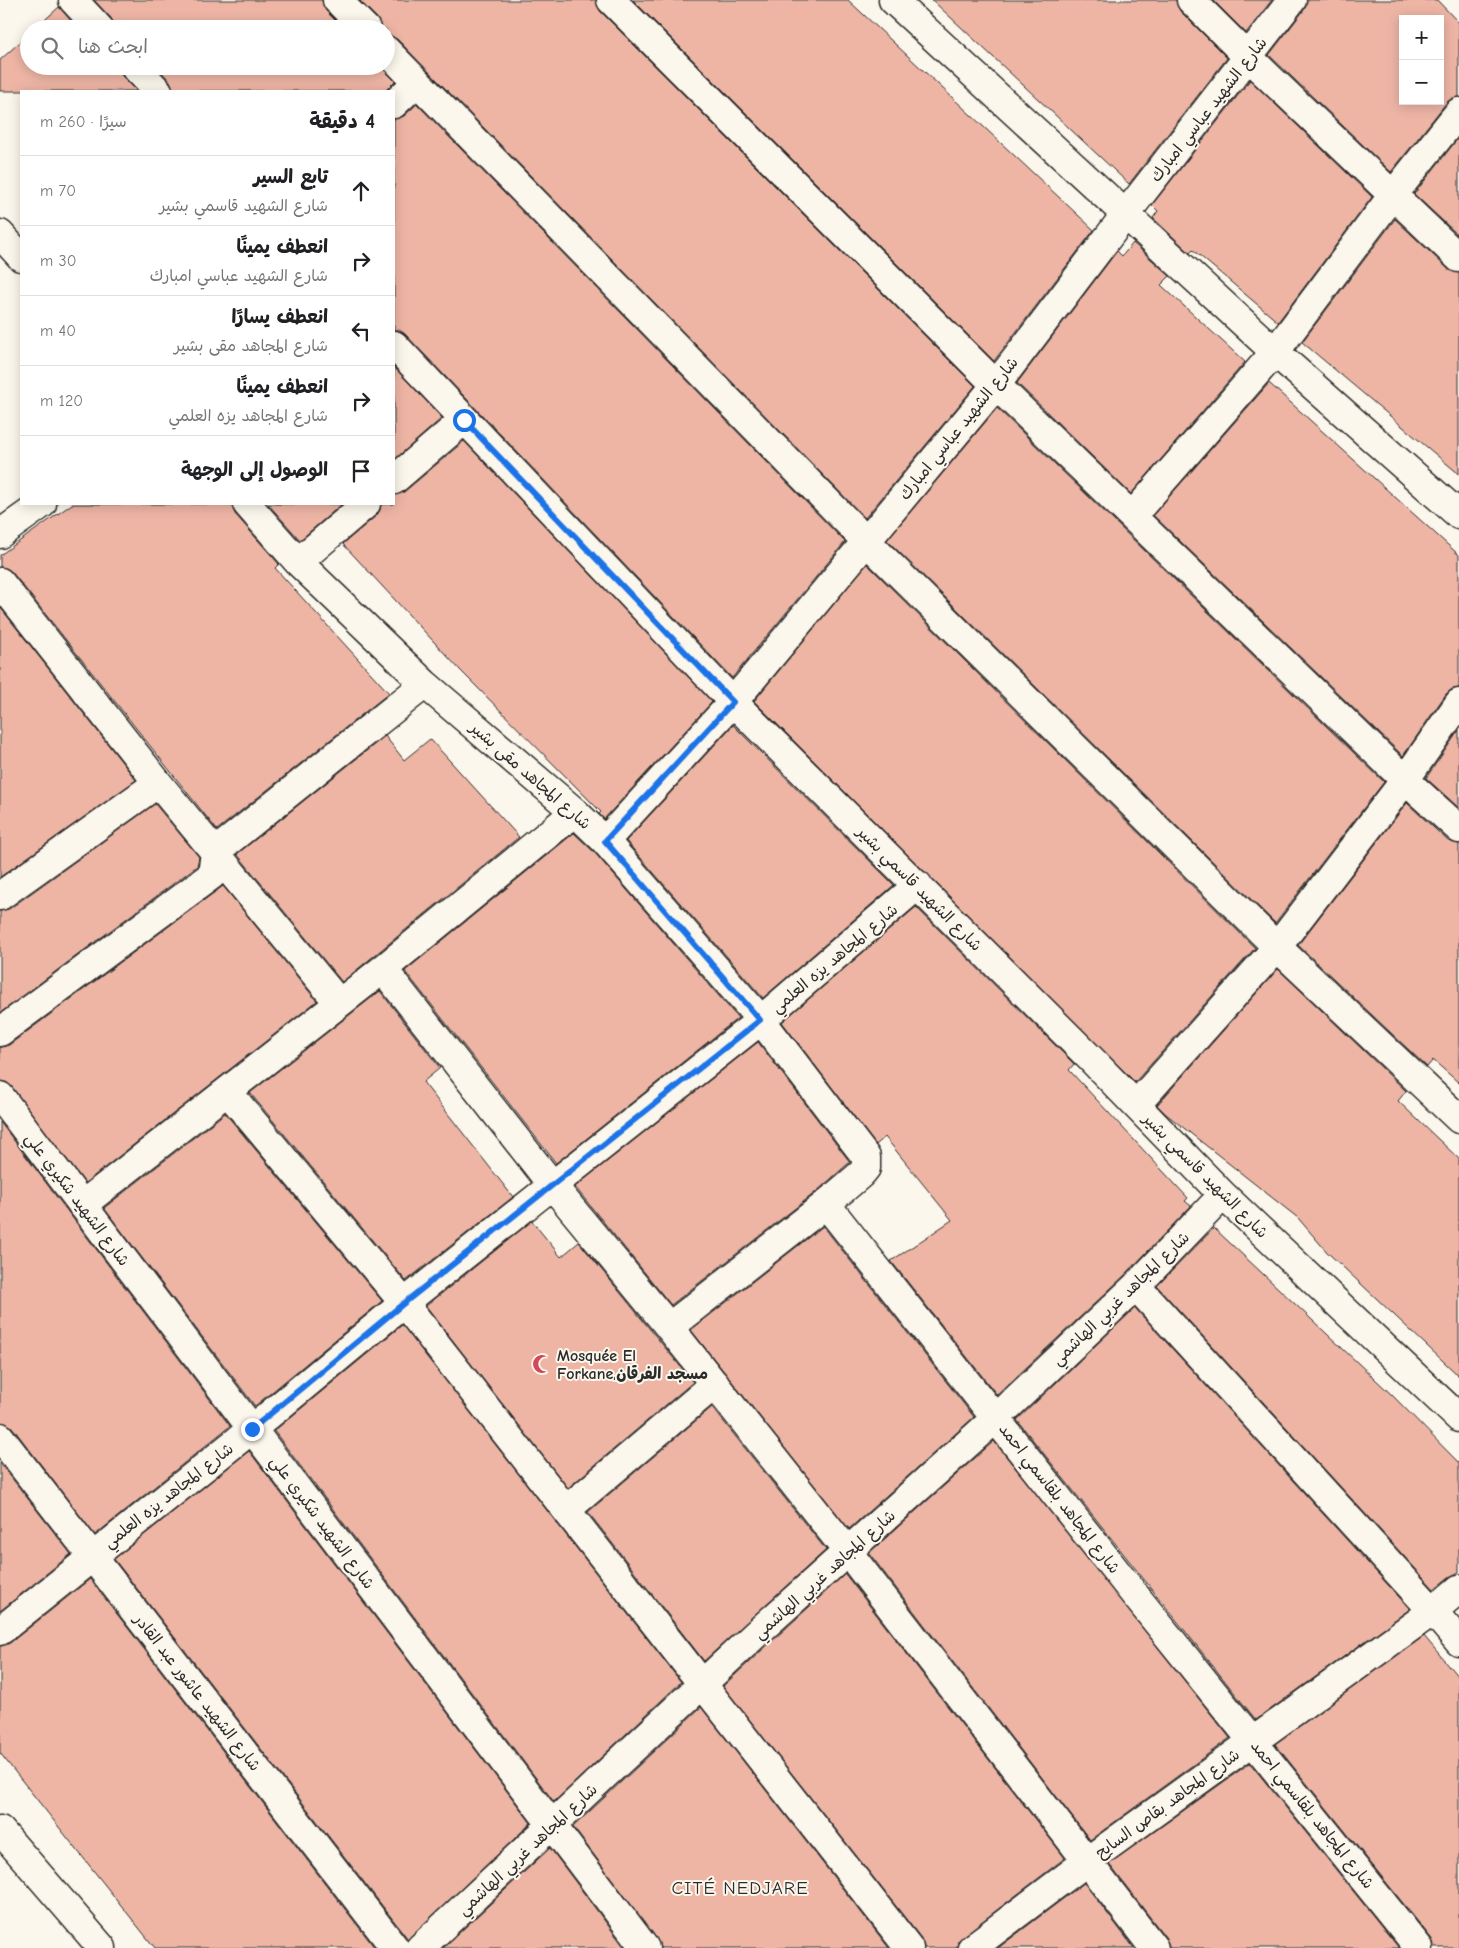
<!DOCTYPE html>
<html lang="ar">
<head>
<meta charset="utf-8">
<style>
  body { margin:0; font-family:"Comic Neue","Playpen Sans Arabic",sans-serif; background:#f2f2f2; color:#202124; direction:rtl }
  .controls { position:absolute; right:15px; top:15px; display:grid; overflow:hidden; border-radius:0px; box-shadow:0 2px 12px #0003 }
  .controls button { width:45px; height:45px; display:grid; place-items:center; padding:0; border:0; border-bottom:1px solid #e0e0e0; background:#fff; color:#202124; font:25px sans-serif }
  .stop { position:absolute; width:15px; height:15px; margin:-11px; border:4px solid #1a73e8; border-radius:50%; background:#fff }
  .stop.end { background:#1a73e8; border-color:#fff; box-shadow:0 1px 5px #0008 }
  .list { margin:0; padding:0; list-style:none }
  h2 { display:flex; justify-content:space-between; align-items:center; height:65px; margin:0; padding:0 20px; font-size:21px }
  h2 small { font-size:16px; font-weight:400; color:#757577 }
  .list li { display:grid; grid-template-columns:32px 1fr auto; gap:15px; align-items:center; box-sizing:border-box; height:70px; padding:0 20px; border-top:1px solid #e0e0e0 }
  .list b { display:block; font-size:19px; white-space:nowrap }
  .list p { margin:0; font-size:16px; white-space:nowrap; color:#757577 }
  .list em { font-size:16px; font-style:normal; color:#757577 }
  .icon { flex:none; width:28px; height:28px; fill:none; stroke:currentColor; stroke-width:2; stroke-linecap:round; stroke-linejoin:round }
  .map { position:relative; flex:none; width:1459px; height:1948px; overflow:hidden; direction:ltr }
  .search { position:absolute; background:#fff; box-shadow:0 2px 12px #0003; left:20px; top:20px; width:375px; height:55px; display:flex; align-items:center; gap:12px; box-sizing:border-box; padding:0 18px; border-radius:28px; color:#757577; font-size:19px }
  .panel { position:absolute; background:#fff; box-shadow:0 2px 12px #0003; left:20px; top:90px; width:375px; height:415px; border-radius:0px; direction:rtl }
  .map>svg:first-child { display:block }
  .building { fill:#eeb5a5; stroke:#2b2b2b; fill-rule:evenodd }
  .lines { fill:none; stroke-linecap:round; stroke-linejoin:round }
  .pedestrian-casing { stroke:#2b2b2b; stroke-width:31 }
  .minor-casing { stroke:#2b2b2b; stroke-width:31 }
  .tertiary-casing { stroke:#2b2b2b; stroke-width:31 }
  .pedestrian { stroke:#fbf7ec; stroke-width:28 }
  .minor { stroke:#fbf7ec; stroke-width:28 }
  .tertiary { stroke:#fbf7ec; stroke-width:28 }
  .route { stroke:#1a73e8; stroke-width:6 }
  .labels { text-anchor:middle; stroke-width:4; stroke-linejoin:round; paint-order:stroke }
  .street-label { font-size:16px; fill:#2b2b2b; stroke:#fbf7ec }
  .poi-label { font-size:16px; font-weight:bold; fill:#2b2b2b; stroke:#fbf7ec; text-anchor:start }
  .quarter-label { font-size:19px; letter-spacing:1px; fill:#2b2b2b; stroke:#fbf7ec }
</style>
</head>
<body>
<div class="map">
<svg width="1459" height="1948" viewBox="0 0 1459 1948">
  <rect width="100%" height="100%" fill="#fbf7ec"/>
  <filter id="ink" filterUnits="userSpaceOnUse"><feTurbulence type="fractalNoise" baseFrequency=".02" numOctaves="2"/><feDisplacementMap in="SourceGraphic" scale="10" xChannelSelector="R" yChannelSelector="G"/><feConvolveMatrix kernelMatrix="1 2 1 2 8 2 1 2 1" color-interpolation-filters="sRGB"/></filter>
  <g filter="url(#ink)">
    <path class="building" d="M94,0h228l4,11 18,18h-229l-4,-11z
      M359,0h237l4,11 375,375 -110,132 -468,-479 -11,-4v-6h-5l-4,-11z
      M633,0h215l246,230 -100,131z
      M932,0h244l4,11 47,47 -98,126z
      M1213,0h59l-26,33z
      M1307,0h130l22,23v74l-6,1 -6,4 -56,70 -122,-117 35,-45zM1403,19h37v82h-37z
      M59,7l19,22h-44l3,-2z
      M29,34v32h90l3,10 15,15h-137v-31z
      M156,66h224l15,15 -10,10h-212l-3,-10z
      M1250,80l122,117 -94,125 -85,-72 -3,3 -37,-35 5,-7 -6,-6z
      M417,104l428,438 -113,136 -327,-344 -6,-4h-5v-211l10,-3z
      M1459,137v99l-45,-42z
      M1395,219l53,50 11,4v201l-157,-132z
      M1133,243l37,33 -9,9 84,77 -114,132 -114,-111 100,-132 5,5z
      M394,367l48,51 -48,42z
      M1269,383l190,172v133l-7,1 -6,5 -43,62 -250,-241z
      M997,408l387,374 -109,141 -388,-383z
      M464,441l248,261 -108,117 -5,-5 2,-2 -140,-141 -118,-127 33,-28 4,-6 1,-6h13v-9l10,-3z
      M72,504h160l3,10 44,50 -4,4 114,125 -172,137 -205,-258 -6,-4 -6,-1v-12z
      M268,504h74l-42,36z
      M867,564l388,384 -120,134 -381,-381z
      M0,607l136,173 -136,97z
      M733,725l161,160 -131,113 -137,-157z
      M1459,730v78l-33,-30z
      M385,736l19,24 26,-21 89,98 -177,145 -105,-128z
      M1407,803l41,38 11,3v239l-26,-23 -6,7 -129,-122z
      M155,804l44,53 -2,9 -197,147v-102l9,-2z
      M574,833l20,19 144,166 -182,145 -151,-192z
      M223,886l94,115 -232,182 -73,-96 -6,-5 -6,-1v-34l9,-2z
      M916,907l158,157 -5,6 119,128 -3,3 6,5 -66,69 -128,120 -106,-134 61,-41 -67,-83 -9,8 -94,-123z
      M1278,969l128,122 -8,10 61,58v217l-132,-124 -29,-34 -132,-104 -9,-9z
      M380,991l60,77 -17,14 90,115 -107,84 -156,-188z
      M758,1042l92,120 -34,30 -145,113 -96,-118z
      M225,1113l157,188 -127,105 -151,-198z
      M0,1122l230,304 -135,109 -83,-108 -6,-4 -6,-1z
      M532,1221l29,36 18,-15 114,140 -125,106 -142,-182z
      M823,1226l151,191 -125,112 -158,-199z
      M1214,1228l177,166 68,69v109l-10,5 -15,12 -277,-303z
      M1135,1308l275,301 -154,111 -239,-300z
      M402,1325l279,357 -127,120 -280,-371z
      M712,1407l114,143 -122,111 -116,-149z
      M994,1441l236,297 -140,102 -221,-287z
      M249,1451l282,372 -123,116 -294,-380z
      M0,1463l71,91 -71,57z
      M845,1574l220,284 -102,78 -5,5 -1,7h-33l-3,-10 -198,-252z
      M90,1579l285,369h-220l-155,-195v-107l10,-3z
      M1424,1636l35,42v270h-25l-3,-10 -156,-194z
      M701,1707l188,241h-229l-3,-9 -84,-112z
      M1250,1763l149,185h-230l-3,-10 -57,-74z
      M550,1848l75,100h-182z
      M1084,1883l50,65h-136z"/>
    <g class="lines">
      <g class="pedestrian-casing">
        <path id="pedestrian" d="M394,104l23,-22"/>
      </g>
      <g class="minor-casing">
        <path id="minor" d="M73,0l27,29
          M337,0l29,29
          M611,0l385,385 409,395 54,49
          M893,0l382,352 184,163
          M1191,0l58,58 210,200
          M386,50l480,491 411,406 182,172
          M134,66l24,25
          M0,234l21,23
          M394,345l339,357 358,357 132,136 236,223
          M394,480l70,-60
          M247,504l51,58 127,122 150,128 30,29 156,179 105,137v11l-5,6 -35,30
          M1132,516l143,-164 118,-157 66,-83
          M0,534l42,-30
          M298,562l68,-58
          M0,582l158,201 181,220
          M605,841l128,-139 263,-317 129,-170 167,-215
          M0,896l158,-113
          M383,969l170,217 116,141 179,225 306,396
          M0,1032l212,-157 3,-23 210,-168
          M228,1092l176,211 505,645
          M0,1096l645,852
          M1136,1105l141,-158 128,-167 54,-77
          M82,1205l301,-236 192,-157
          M1136,1286l297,325 26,31
          M669,1327l157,-123 309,391 284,353
          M0,1437l395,511
          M566,1510l149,-126
          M0,1631l252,-202 152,-126 357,-283 157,-135
          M420,1948l339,-317 237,-213 140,-132 87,-91
          M972,1948l114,-86 347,-251 26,-22"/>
      </g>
      <g class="tertiary-casing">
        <path id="tertiary" d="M0,1830l102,118"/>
      </g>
      <use href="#pedestrian" class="pedestrian"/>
      <use href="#minor" class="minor"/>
      <use href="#tertiary" class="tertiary"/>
    </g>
  </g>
  <g class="lines" filter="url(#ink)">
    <path class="route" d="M252,1429l152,-126 356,-283 -155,-179 128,-139 -269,-282"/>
  </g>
  <defs>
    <g id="mosque-bare" transform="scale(1.5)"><path d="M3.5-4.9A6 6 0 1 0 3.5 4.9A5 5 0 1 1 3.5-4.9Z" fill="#d1495b" stroke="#fbf7ec" stroke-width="2.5" paint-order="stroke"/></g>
  </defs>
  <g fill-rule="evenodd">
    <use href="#mosque-bare" x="542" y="1364"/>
  </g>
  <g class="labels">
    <g class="street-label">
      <text transform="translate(1208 109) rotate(-52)" y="6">شارع الشهيد عباسي امبارك</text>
      <text transform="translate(958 428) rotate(-51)" y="6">شارع الشهيد عباسي امبارك</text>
      <text transform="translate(531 775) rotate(41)" y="6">شارع المجاهد مقى بشير</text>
      <text transform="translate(920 888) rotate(45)" y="6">شارع الشهيد قاسمي بشير</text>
      <text transform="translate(834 958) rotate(-40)" y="6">شارع المجاهد يزه العلمي</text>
      <text transform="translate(1206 1175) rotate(45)" y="6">شارع الشهيد قاسمي بشير</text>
      <text transform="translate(78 1199) rotate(53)" y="6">شارع الشهيد شكيري علي</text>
      <text transform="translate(1120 1298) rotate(-44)" y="6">شارع المجاهد غربي الهاشمي</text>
      <text transform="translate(168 1495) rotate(-38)" y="6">شارع المجاهد يزه العلمي</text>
      <text transform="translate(1060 1498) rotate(52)" y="6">شارع المجاهد بلقاسمي احمد</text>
      <text transform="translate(323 1522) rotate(53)" y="6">شارع الشهيد شكيري علي</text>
      <text transform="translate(824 1574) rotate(-42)" y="6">شارع المجاهد غربي الهاشمي</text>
      <text transform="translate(198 1692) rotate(52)" y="6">شارع الشهيد عاشور عبد القادر</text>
      <text transform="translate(1167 1803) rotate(-36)" y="6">شارع المجاهد بقاص السايح</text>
      <text transform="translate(1313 1814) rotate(51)" y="6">شارع المجاهد بلقاسمي احمد</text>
      <text transform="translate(527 1849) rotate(-43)" y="6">شارع المجاهد غربي الهاشمي</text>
    </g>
    <g class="poi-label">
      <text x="557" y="1361">Mosquée El<tspan x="557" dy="18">Forkane,مسجد الفرقان</tspan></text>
    </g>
    <g class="quarter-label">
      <text x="740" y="1894">CITÉ NEDJARE</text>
    </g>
  </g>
</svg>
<div class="controls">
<button>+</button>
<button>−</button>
</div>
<div class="stop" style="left:464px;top:420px"></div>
<div class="stop end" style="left:252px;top:1429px"></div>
<div class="search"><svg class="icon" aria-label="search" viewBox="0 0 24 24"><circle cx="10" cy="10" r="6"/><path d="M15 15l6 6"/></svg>ابحث هنا</div>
<section class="panel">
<h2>4 دقيقة<small>سيرًا · 260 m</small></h2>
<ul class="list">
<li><svg class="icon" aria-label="ahead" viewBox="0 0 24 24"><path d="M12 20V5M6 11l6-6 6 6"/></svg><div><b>تابع السير</b><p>شارع الشهيد قاسمي بشير</p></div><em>70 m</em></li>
<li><svg class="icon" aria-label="right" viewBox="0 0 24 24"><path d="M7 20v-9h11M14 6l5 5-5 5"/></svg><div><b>انعطف يمينًا</b><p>شارع الشهيد عباسي امبارك</p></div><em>30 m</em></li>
<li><svg class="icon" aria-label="left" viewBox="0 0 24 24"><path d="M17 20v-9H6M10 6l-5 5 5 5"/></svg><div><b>انعطف يسارًا</b><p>شارع المجاهد مقى بشير</p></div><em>40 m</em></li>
<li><svg class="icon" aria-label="right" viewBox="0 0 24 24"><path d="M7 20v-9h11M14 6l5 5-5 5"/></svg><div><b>انعطف يمينًا</b><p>شارع المجاهد يزه العلمي</p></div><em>120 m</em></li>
<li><svg class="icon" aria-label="arrive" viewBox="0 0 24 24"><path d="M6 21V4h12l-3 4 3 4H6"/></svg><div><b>الوصول إلى الوجهة</b></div></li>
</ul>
</section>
</div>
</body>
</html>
